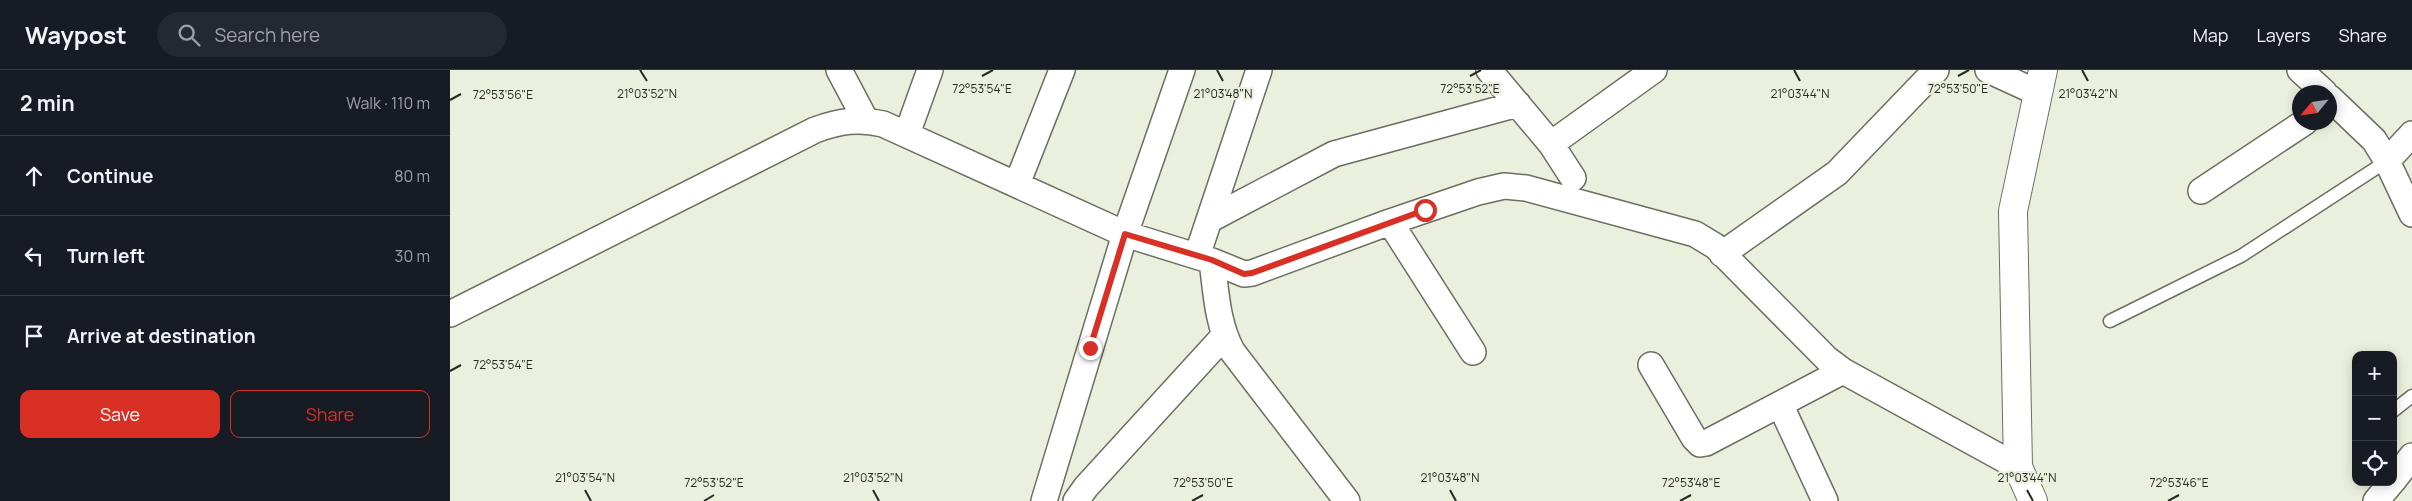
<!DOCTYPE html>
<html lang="en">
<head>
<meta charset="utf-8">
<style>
  body { margin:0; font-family:Manrope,sans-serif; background:#242831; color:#f1f3f6 }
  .controls { position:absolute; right:15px; bottom:15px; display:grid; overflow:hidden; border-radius:10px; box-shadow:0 2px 12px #0003 }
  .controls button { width:45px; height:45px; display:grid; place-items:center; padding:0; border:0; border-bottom:1px solid #363941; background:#171b24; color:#f1f3f6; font:25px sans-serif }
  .compass { position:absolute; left:1842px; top:15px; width:45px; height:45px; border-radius:50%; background:#171b24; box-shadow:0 2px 12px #0003; rotate:241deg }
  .stop { position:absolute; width:15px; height:15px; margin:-11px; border:4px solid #d93025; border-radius:50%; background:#fff }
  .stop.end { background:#d93025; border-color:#fff; box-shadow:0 1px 5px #0008 }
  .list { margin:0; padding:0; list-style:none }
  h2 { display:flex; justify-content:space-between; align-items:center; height:65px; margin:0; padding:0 20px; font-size:21px }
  h2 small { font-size:16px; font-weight:400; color:#9ea1a6 }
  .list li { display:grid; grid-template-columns:32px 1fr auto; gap:15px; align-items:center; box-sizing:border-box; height:80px; padding:0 20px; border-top:1px solid #363941 }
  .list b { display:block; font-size:19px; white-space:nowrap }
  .list em { font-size:16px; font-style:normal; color:#9ea1a6 }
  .actions { display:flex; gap:10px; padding:15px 20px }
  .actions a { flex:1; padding:11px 0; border:1px solid #d93025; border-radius:10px; text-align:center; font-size:18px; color:#d93025 }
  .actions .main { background:#d93025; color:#fff }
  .icon { flex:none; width:28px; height:28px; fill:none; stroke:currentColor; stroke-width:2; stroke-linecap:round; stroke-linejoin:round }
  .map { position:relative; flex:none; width:1962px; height:431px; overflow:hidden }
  header { display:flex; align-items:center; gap:30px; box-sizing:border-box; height:70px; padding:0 25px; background:#171b24; border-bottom:1px solid #363941 }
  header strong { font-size:24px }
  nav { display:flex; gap:28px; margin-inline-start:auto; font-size:18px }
  .search { width:350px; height:45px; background:#242831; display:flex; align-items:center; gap:12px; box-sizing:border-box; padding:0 18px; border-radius:28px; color:#9ea1a6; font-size:19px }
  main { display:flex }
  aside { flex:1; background:#171b24 }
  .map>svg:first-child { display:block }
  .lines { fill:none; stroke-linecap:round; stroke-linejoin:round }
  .service-casing { stroke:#6a6f5f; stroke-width:15 }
  .minor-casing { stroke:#6a6f5f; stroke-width:28 }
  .tertiary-casing { stroke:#6a6f5f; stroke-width:30 }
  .service { stroke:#fff; stroke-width:12 }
  .minor { stroke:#fff; stroke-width:25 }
  .tertiary { stroke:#fff; stroke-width:28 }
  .route { stroke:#d93025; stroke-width:6 }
  .ticks { fill:none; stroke:#272922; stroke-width:2 }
  .ticks-label { font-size:12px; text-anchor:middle; fill:#272922; stroke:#ebf0de; stroke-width:4.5; stroke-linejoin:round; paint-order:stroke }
</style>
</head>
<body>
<header>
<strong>Waypost</strong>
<div class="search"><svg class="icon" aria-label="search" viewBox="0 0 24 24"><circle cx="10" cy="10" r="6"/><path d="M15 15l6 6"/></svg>Search here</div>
<nav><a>Map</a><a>Layers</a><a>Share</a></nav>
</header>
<main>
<aside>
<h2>2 min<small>Walk · 110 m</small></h2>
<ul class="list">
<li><svg class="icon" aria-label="ahead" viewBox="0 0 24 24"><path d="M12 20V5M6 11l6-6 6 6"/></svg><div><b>Continue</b></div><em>80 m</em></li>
<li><svg class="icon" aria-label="left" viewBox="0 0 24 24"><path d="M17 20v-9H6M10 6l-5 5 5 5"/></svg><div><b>Turn left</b></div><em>30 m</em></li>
<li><svg class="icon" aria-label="arrive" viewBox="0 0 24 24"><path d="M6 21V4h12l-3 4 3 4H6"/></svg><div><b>Arrive at destination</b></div></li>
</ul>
<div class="actions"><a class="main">Save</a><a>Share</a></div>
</aside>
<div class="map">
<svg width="1962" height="431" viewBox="0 0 1962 431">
  <rect width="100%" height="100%" fill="#ebf0de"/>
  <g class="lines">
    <g class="service-casing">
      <path id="service" d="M1660,251l131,-65 146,-95
        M1943,341l19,-15"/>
    </g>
    <g class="minor-casing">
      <path id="minor" d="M389,0l26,49
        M1039,0l62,74 22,34
        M1538,0l50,23
        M1850,0l24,22
        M1880,28l44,42 13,21 25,53
        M457,64l23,-64
        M1101,74l103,-74
        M1937,91l25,-27
        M567,114l45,-114
        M1751,121l104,-69
        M759,150l125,-66 184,-50
        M940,152l83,130
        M1272,184l115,-81 99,-103
        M747,186l62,-186
        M762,191c4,30 5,62 20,90l115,150
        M0,244l365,-184c24,-9 44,-12 68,-6l242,110 87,27 32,13 8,-1 138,-51 88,-30 26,-6 22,2 169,46 20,12 112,113 16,12 175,96
        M1201,295l43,73 6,6 6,-1 137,-72
        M1330,334l45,97
        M1943,411l19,-25
        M594,431l81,-267 57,-164
        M626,431l10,-14 138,-151
        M1926,431l16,-19"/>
    </g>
    <g class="tertiary-casing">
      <path id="tertiary" d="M1583,431l-15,-34 -5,-256 30,-141"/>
    </g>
    <use href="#service" class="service"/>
    <use href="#minor" class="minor"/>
    <use href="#tertiary" class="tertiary"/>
  </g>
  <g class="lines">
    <path class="route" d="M640,278l35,-114 87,26 32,14 8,-1 173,-63"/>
  </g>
  <path class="ticks" d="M190,0l7,11M767,0l6,11M1344,0l6,11M1632,0l6,11M532,6l11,-6M1020,6l11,-6M1508,6l11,-6M0,30l11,-6M0,301l11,-6M135,420l6,11M423,420l6,11M1000,420l6,11M1577,420l6,11M254,431l10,-6M742,431l11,-6M1230,431l11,-6M1718,431l11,-6"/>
  <g class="ticks-label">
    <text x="532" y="23">72°53'54"E</text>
    <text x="1020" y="23">72°53'52"E</text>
    <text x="1508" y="23">72°53'50"E</text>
    <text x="197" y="28">21°03'52"N</text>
    <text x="1350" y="28">21°03'44"N</text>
    <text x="1638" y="28">21°03'42"N</text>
    <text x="773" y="28">21°03'48"N</text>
    <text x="53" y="29">72°53'56"E</text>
    <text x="53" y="299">72°53'54"E</text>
    <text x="135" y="412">21°03'54"N</text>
    <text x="423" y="412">21°03'52"N</text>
    <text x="1000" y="412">21°03'48"N</text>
    <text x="1577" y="412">21°03'44"N</text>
    <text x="264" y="417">72°53'52"E</text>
    <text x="753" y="417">72°53'50"E</text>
    <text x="1241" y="417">72°53'48"E</text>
    <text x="1729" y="417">72°53'46"E</text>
  </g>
</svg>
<div class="controls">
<button>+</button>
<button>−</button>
<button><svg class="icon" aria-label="locate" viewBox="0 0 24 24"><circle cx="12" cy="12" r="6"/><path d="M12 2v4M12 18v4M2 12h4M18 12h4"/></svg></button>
</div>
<svg class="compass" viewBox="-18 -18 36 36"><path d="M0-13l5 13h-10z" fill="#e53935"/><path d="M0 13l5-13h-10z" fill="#9ea1a6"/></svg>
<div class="stop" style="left:975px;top:140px"></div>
<div class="stop end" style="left:640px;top:278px"></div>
</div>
</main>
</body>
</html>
